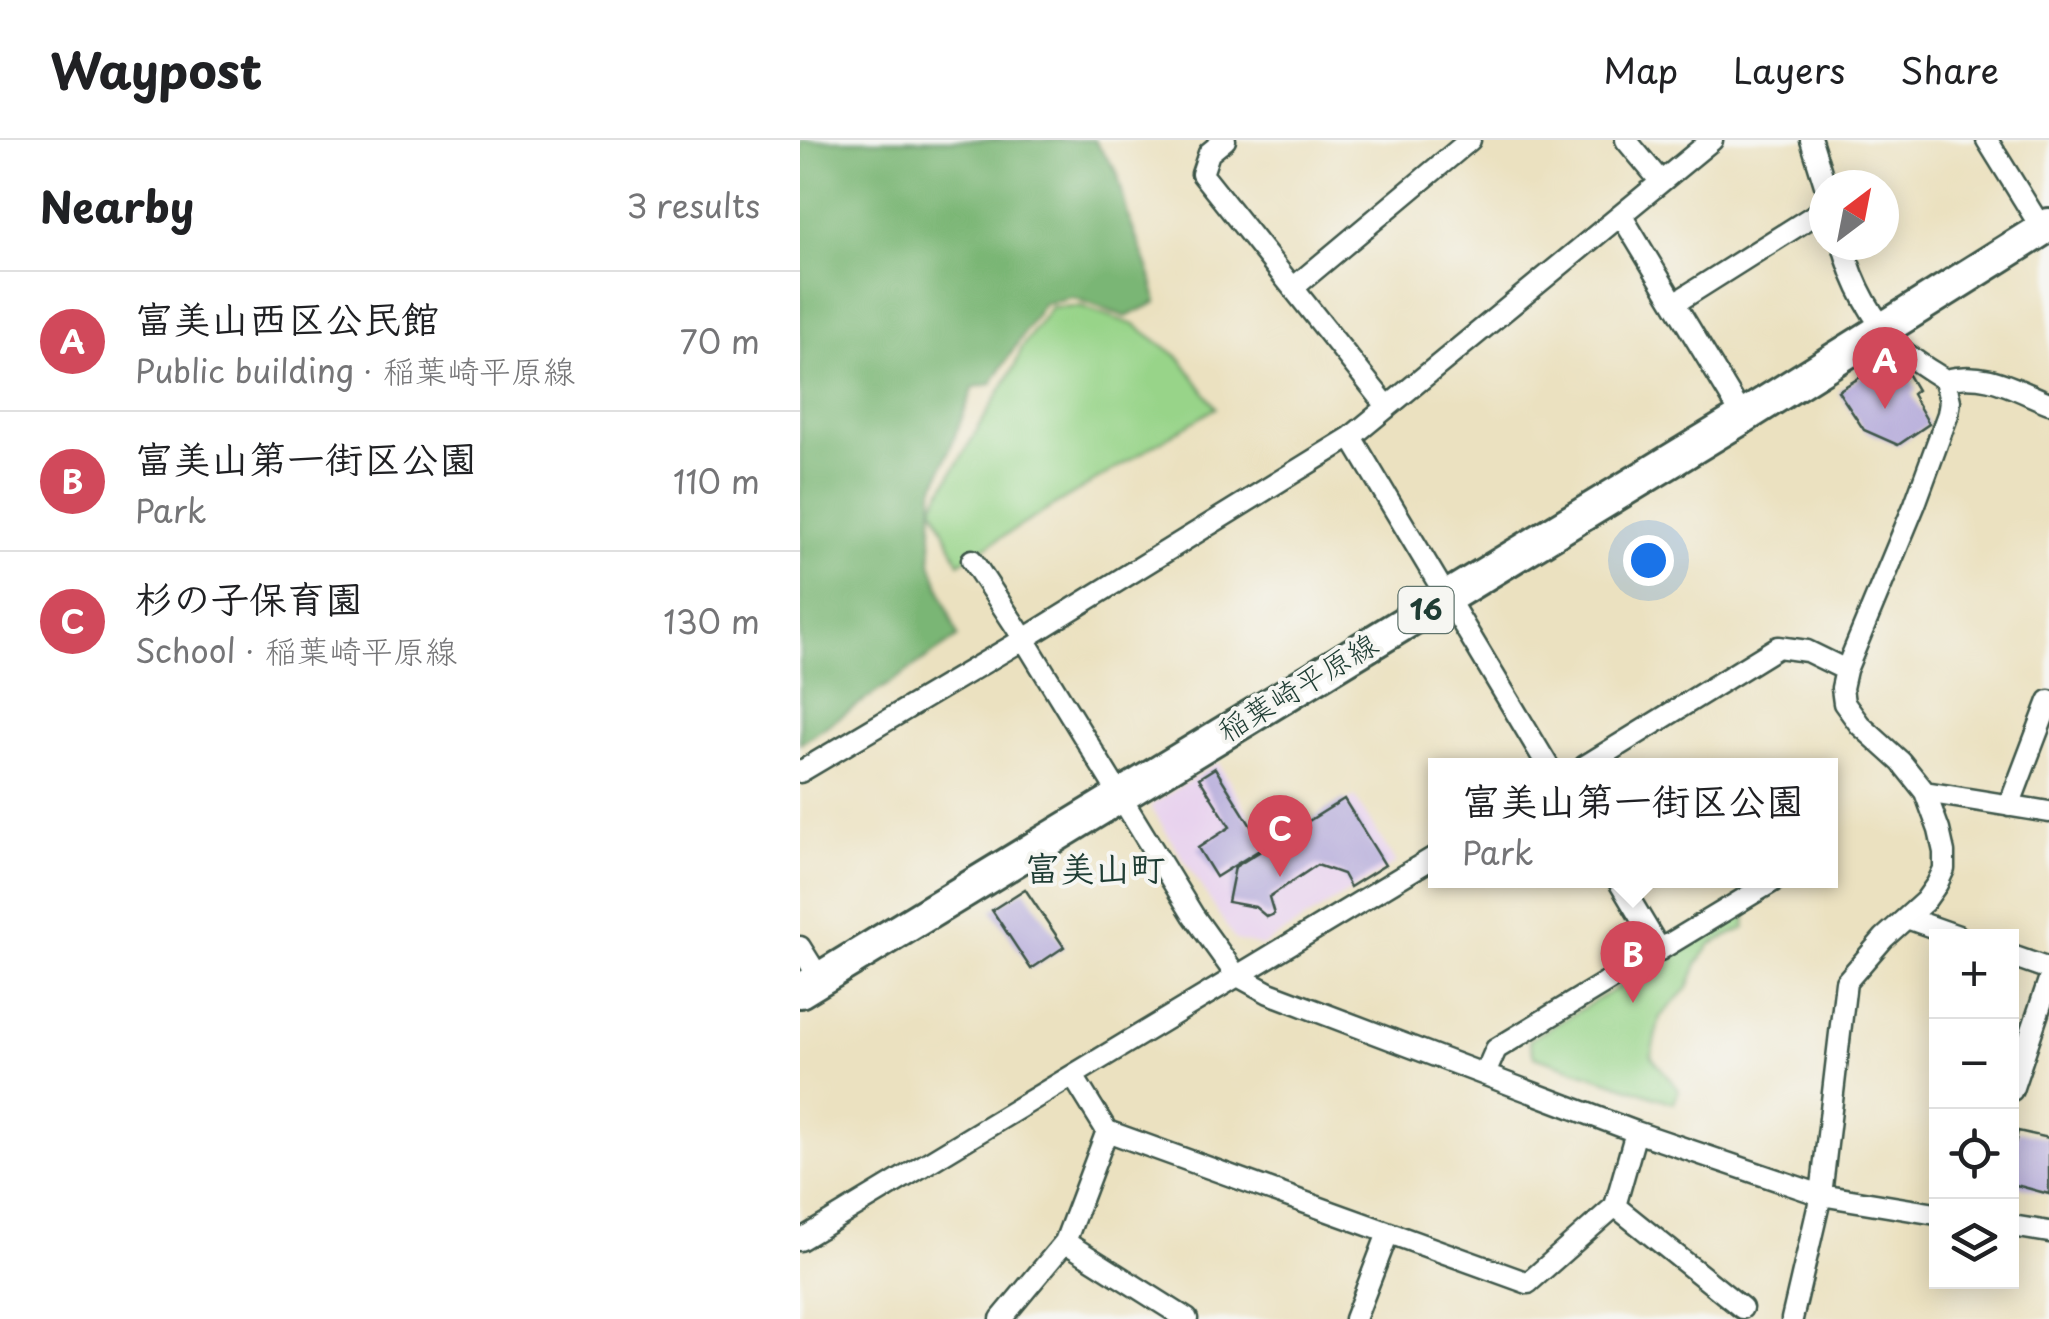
<!DOCTYPE html>
<html lang="en">
<head>
<meta charset="utf-8">
<style>
  body { margin:0; font-family:"Playpen Sans","Klee One",sans-serif; background:#f2f2f2; color:#202124 }
  .controls { position:absolute; right:30px; bottom:30px; display:grid; overflow:hidden; border-radius:0px; box-shadow:0 5px 25px #0003 }
  .controls button { width:90px; height:90px; display:grid; place-items:center; padding:0; border:0; border-bottom:2px solid #e0e0e0; background:#fff; color:#202124; font:50px sans-serif }
  .compass { position:absolute; left:1009px; top:30px; width:90px; height:90px; border-radius:50%; background:#fff; box-shadow:0 5px 25px #0003; rotate:32deg }
  .you { position:absolute; left:848px; top:420px; width:35px; height:35px; margin:-25px; border:8px solid #fff; border-radius:50%; background:#1a73e8; box-shadow:0 0 0 15px #1a73e833 }
  .badge { display:grid; place-items:center; width:65px; height:65px; border-radius:50%; background:#d1495b; color:#fff; font-size:32px; font-weight:700 }
  .pin { position:absolute; translate:-50% -82px; filter:drop-shadow(0 2px 5px #0008) }
  .pin::after { content:''; position:absolute; top:52px; width:35px; height:30px; background:inherit; clip-path:polygon(0 0,100% 0,50% 100%) }
  .popup { position:absolute; left:628px; top:618px; width:410px; height:130px; box-sizing:border-box; display:grid; place-content:center; border-radius:0px; background:#fff; filter:drop-shadow(0 2px 8px #0005); font-size:32px; white-space:nowrap; color:#757577 }
  .popup b { font-size:38px; color:#202124 }
  .popup::after { content:''; position:absolute; left:50%; top:100%; margin-left:-20px; border:20px solid transparent; border-top-color:#fff }
  .list { margin:0; padding:0; list-style:none }
  h2 { display:flex; justify-content:space-between; align-items:center; height:130px; margin:0; padding:0 40px; font-size:42px }
  h2 small { font-size:32px; font-weight:400; color:#757577 }
  .list li { display:grid; grid-template-columns:65px 1fr auto; gap:30px; align-items:center; box-sizing:border-box; height:140px; padding:0 40px; border-top:2px solid #e0e0e0 }
  .list b { display:block; font-size:38px; white-space:nowrap }
  .list p { margin:0; font-size:32px; white-space:nowrap; color:#757577 }
  .list em { font-size:32px; font-style:normal; color:#757577 }
  .icon { flex:none; width:55px; height:55px; fill:none; stroke:currentColor; stroke-width:2; stroke-linecap:round; stroke-linejoin:round }
  .map { position:relative; flex:none; width:1249px; height:1179px; overflow:hidden }
  header { display:flex; align-items:center; gap:60px; box-sizing:border-box; height:140px; padding:0 50px; background:#fff; border-bottom:2px solid #e0e0e0 }
  header strong { font-size:48px }
  nav { display:flex; gap:55px; margin-inline-start:auto; font-size:35px }
  main { display:flex }
  aside { flex:1; background:#fff }
  .map>svg:first-child { display:block }
  .built { fill:#e8d2ee }
  .green { fill:#98d489; stroke:#5c885e; stroke-width:2.5 }
  .forest { fill:#7ab675; stroke:#4c7a54; stroke-width:2.5 }
  .building { fill:#b5abda }
  .lines { fill:none; stroke-linecap:round; stroke-linejoin:round }
  .street-casing { stroke:#3e5649; stroke-width:25 }
  .primary-casing { stroke:#3e5649; stroke-width:38 }
  .street { stroke:#fff; stroke-width:20 }
  .primary { stroke:#fff; stroke-width:32 }
  .labels { text-anchor:middle; stroke-width:8; stroke-linejoin:round; paint-order:stroke }
  .shield { fill:#f6f6f2; stroke:#60746d; stroke-width:2.5 }
  .shield-label { font-size:28px; font-weight:bold; fill:#1f3d34 }
  .street-label { font-size:30px; fill:#1f3d34; stroke:#f6f6f2 }
  .quarter-label { font-size:35px; font-weight:bold; fill:#1f3d34; stroke:#f6f6f2 }
</style>
</head>
<body>
<header>
<strong>Waypost</strong>
<nav><a>Map</a><a>Layers</a><a>Share</a></nav>
</header>
<main>
<aside>
<h2>Nearby<small>3 results</small></h2>
<ul class="list">
<li><span class="badge">A</span><div><b>富美山西区公民館</b><p>Public building · 稲葉崎平原線</p></div><em>70 m</em></li>
<li><span class="badge">B</span><div><b>富美山第一街区公園</b><p>Park</p></div><em>110 m</em></li>
<li><span class="badge">C</span><div><b>杉の子保育園</b><p>School · 稲葉崎平原線</p></div><em>130 m</em></li>
</ul>
</aside>
<div class="map">
<svg width="1249" height="1179" viewBox="0 0 1249 1179">
  <rect width="100%" height="100%" fill="#f6f6f2"/>
  <filter id="ink" filterUnits="userSpaceOnUse"><feTurbulence type="fractalNoise" baseFrequency=".01" numOctaves="2"/><feDisplacementMap in="SourceGraphic" scale="20" xChannelSelector="R" yChannelSelector="G"/><feConvolveMatrix kernelMatrix="1 2 1 2 8 2 1 2 1" color-interpolation-filters="sRGB"/></filter>
  <filter id="wash" filterUnits="userSpaceOnUse"><feTurbulence type="fractalNoise" baseFrequency=".0048" numOctaves="4" result="noise"/><feDisplacementMap in="SourceGraphic" scale="40" xChannelSelector="R" yChannelSelector="G"/><feGaussianBlur stdDeviation="2.25" result="paint"/><feColorMatrix in="noise" values="0 0 0 0 0 0 0 0 0 0 0 0 0 0 0 0 0 1.4 0 .05"/><feComposite in="paint" operator="in"/></filter>
  <g filter="url(#wash)">
    <rect width="100%" height="100%" fill="#ebe1c0"/>
    <path class="built" d="M418,622l51,86 86,-51 41,66 -134,83 -27,-6 -85,-134z"/>
    <path class="green" d="M280,166l55,19 46,34 35,49 -257,155 -26,-58 82,-139 7,-19 29,-40z
      M946,772l-1,16 -34,16 -14,20 -9,24 -28,29 -9,39 28,34 -5,13 -140,-47 -5,-16z"/>
    <path class="forest" d="M0,0h294l23,32 11,44 23,60 6,26 -31,15 -54,-20 -29,7 -52,80 -17,3 -41,104 -2,72 27,74 -158,107z"/>
    <g id="blocks">
      <path class="building" d="M1096,215l21,35 -5,4 17,30 -31,21 -34,-15 -26,-39z
        M415,628l49,79 -48,30 -18,-29 32,-21 -31,-49z
        M544,659l41,66 -35,22 -7,-13 -26,-9 -48,32 5,17 -7,3 -12,-10 -27,-5 7,-35z
        M225,749l39,58 -33,22 -39,-59z
        M1218,991l31,7v56l-37,-10v-26z"/>
    </g>
  </g>
  <g filter="url(#ink)">
    <use href="#blocks" fill-opacity="0" stroke="#3e5649" stroke-width="2.5"/>
    <g class="lines">
      <g class="street-casing">
        <path id="street" d="M425,0l-16,13 -7,21 185,232
          M826,0l35,42
          M1011,0l14,45
          M1187,0l55,89
          M821,75l122,202
          M493,148l177,-148
          M875,163l149,-94
          M1145,240c40,-10 67,8 104,23
          M551,297l197,329
          M172,420l52,79 169,276 43,60 33,18 367,139 185,63 115,19
          M785,626l193,-119 29,4 39,19
          M0,632l224,-133 327,-202 361,-297
          M1125,652l124,20
          M1209,666l40,-105
          M818,740l42,70
          M1107,778l51,18
          M0,807l20,32
          M1212,816l37,13
          M685,934l11,-25 279,-169
          M273,936l34,55 421,152 87,-77 21,-74
          M1212,950l37,-110
          M815,1066l127,102
          M1212,1086l37,6
          M0,1100l636,-384
          M265,1102l122,77
          M201,1179l64,-77 42,-111
          M555,1179l33,-86
          M992,1179l29,-124 25,-213 38,-44 41,-37 12,-17 7,-15v-17l-5,-22 -14,-38 -24,-30 -41,-37 -16,-22 -2,-15 4,-18 69,-166 33,-90 2,-13 -5,-21c-15,-10 -33,-20 -45,-32 -28,-29 -47,-65 -57,-103"/>
      </g>
      <g class="primary-casing">
        <path id="primary" d="M0,851l943,-574 306,-192"/>
      </g>
      <use href="#street" class="street"/>
      <use href="#primary" class="primary"/>
    </g>
  </g>
  <g class="labels">
    <rect class="shield" x="598.5" y="447" width="55" height="46" rx="8"/>
    <g class="shield-label">
      <text x="626" y="480">16</text>
    </g>
    <g class="street-label">
      <text transform="translate(498 548) rotate(-31)" y="10">稲葉崎平原線</text>
    </g>
    <g class="quarter-label">
      <text x="295" y="741">富美山町</text>
    </g>
  </g>
</svg>
<div class="controls">
<button>+</button>
<button>−</button>
<button><svg class="icon" aria-label="locate" viewBox="0 0 24 24"><circle cx="12" cy="12" r="6"/><path d="M12 2v4M12 18v4M2 12h4M18 12h4"/></svg></button>
<button><svg class="icon" aria-label="layers" viewBox="0 0 24 24"><path d="M12 4l9 5-9 5-9-5zM3 14l9 5 9-5"/></svg></button>
</div>
<svg class="compass" viewBox="-18 -18 36 36"><path d="M0-13l5 13h-10z" fill="#e53935"/><path d="M0 13l5-13h-10z" fill="#757577"/></svg>
<div class="you"></div>
<div class="pin badge" style="left:1085px;top:269px">A</div>
<div class="pin badge" style="left:833px;top:863px">B</div>
<div class="popup"><b>富美山第一街区公園</b>Park</div>
<div class="pin badge" style="left:480px;top:737px">C</div>
</div>
</main>
</body>
</html>
